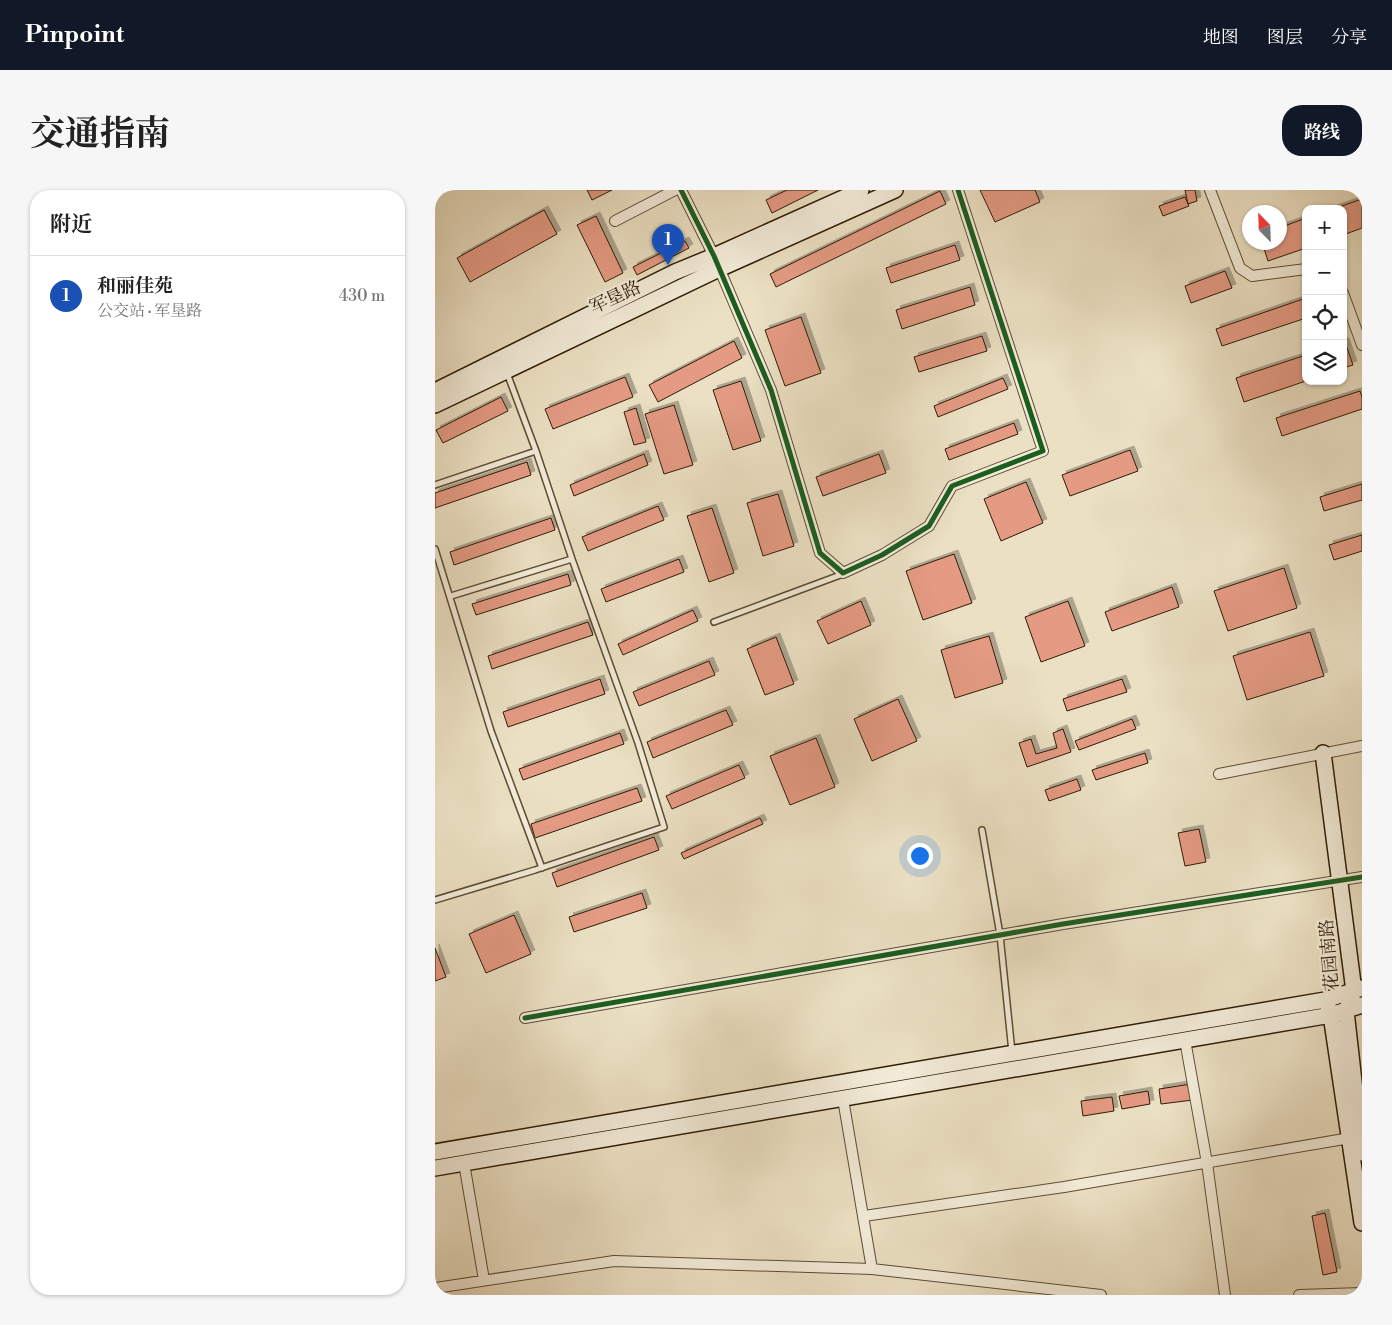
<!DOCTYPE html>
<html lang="zh">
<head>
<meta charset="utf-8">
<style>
  body { margin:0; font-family:"Libre Bodoni","Noto Serif SC",serif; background:#f6f6f6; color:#222 }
  .controls { position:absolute; right:15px; top:15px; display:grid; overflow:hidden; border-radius:10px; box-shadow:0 1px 4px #0004 }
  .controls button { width:45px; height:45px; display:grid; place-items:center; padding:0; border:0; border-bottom:1px solid #e0e0e0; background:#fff; color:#222; font:25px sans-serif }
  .compass { position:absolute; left:807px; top:15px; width:45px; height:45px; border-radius:50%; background:#fff; box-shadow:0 1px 4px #0004; rotate:337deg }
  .you { position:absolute; left:484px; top:665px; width:18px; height:18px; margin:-12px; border:4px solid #fff; border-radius:50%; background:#1a73e8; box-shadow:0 0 0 8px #1a73e833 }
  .badge { display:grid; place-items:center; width:32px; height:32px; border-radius:50%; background:#111827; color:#fff; font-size:16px; font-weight:700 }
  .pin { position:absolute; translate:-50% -41px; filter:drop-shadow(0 1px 2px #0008) }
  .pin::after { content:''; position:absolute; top:26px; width:18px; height:15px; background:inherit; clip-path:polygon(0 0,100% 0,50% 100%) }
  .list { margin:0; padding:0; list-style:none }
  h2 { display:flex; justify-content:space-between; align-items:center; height:65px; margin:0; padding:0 20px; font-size:21px }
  h2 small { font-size:16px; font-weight:400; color:#767676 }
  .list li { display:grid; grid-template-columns:32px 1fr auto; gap:15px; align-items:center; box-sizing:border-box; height:80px; padding:0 20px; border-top:1px solid #e0e0e0 }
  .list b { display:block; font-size:19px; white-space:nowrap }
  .list p { margin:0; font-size:16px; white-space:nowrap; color:#767676 }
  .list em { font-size:16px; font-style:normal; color:#767676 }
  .icon { flex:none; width:28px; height:28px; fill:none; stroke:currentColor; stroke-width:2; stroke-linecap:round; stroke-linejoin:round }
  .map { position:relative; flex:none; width:927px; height:1105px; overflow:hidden; border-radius:20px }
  header { display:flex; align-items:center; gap:30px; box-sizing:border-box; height:70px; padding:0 25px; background:#111827; color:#fff }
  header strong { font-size:24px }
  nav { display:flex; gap:28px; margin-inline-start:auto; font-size:18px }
  .intro { display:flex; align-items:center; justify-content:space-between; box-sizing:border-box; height:120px; padding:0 30px }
  h1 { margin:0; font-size:35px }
  .button { padding:12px 22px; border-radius:20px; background:#111827; color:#fff; font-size:18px; font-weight:700 }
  main { display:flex; gap:30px; padding:0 30px }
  aside { flex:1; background:#fff; border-radius:20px; box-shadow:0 1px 4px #0004 }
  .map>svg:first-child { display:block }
  .building { fill:#e49a83; stroke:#2e1c04; filter:url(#shadow) }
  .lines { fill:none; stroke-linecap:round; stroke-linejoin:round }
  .lane-casing { stroke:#5d4d34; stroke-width:8 }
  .street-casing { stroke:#5d4d34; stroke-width:12 }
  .secondary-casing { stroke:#2e1c04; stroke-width:18 }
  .lane { stroke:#f2ebd8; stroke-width:5 }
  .street { stroke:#f2ebd8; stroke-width:10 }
  .secondary { stroke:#f2ebd8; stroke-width:15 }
  .cycleway-casing { stroke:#f2ebd8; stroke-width:8 }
  .cycleway { stroke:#1b5e20; stroke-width:5 }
  .labels { text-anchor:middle; stroke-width:5; stroke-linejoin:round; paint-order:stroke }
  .street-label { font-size:18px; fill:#2e1c04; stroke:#f2ebd8 }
</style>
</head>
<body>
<header>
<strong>Pinpoint</strong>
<nav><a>地图</a><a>图层</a><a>分享</a></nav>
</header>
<div class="intro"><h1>交通指南</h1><a class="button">路线</a></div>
<main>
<aside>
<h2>附近<small></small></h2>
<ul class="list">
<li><span class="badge" style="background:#1a4fb4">1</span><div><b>和丽佳苑</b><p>公交站 · 军垦路</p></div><em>430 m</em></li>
</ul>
</aside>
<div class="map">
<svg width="927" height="1105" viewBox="0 0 927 1105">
  <defs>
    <filter id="shadow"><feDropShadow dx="4" dy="-4" stdDeviation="0" flood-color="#0004"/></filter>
  </defs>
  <rect width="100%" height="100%" fill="#ebe0c3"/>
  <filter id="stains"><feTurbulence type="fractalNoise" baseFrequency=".004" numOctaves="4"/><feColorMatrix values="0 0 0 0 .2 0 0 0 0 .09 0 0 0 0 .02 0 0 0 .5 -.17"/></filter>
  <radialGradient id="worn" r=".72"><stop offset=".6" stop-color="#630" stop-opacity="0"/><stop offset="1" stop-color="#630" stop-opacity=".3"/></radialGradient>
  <path class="building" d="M152,0h25l-20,10z
    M352,0h31l-46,23 -6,-13z
    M545,0h55l5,12 -45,20z
    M750,0h10l2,11 -9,3z
    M505,1l6,13 -170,83 -6,-13z
    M750,7l4,9 -26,10 -4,-10z
    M927,9v29l-19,7v-26h-10z
    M109,20l13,24 -87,48 -13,-24z
    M161,26l27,57 -18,9 -28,-57z
    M871,28v30l-38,13 -6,-19h17v-14z
    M250,51l4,7 -52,27 -4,-8z
    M520,55l5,15 -69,23 -5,-15z
    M790,81l7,17 -41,15 -6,-17z
    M535,97l5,18 -73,24 -6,-19z
    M871,108v20l-84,28 -6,-17z
    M366,127l20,56 -36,13 -20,-56z
    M547,146l5,15 -68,21 -5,-15z
    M299,151l8,17 -84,44 -9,-17z
    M908,152h2l8,23 -10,3z
    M871,165v26l-62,21 -8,-24z
    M190,187l8,20 -80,32 -8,-20z
    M568,188l5,11 -70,28 -4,-11z
    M306,191l20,60 -28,9 -20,-60z
    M925,201l2,6v12l-80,27 -6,-18z
    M66,207l7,14 -65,32 -7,-13z
    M239,215l19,60 -29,9 -19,-60z
    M201,218l10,34 -12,3 -10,-33z
    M579,233l4,11 -69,26 -4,-11z
    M695,260l8,21 -68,25 -8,-21z
    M209,264l4,11 -74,31 -4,-11z
    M444,264l7,19 -63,23 -7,-19z
    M92,272l4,13 -96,33v-15z
    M591,292l17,41 -42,18 -17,-42z
    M927,294v16l-38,11 -4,-14z
    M343,304l16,52 -31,10 -16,-53z
    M223,316l6,14 -76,31 -6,-14z
    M277,318l22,65 -25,9 -22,-66z
    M116,328l4,12 -101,35 -4,-13z
    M927,345v16l-28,9 -5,-15z
    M519,364l18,49 -49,17 -17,-49z
    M244,369l5,13 -78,30 -5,-13z
    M849,378l13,40 -69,23 -14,-40z
    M133,384l3,11 -95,30 -4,-11z
    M737,397l7,20 -67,24 -7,-19z
    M426,411l10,24 -43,19 -11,-23z
    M633,411l17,45 -44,16 -16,-45z
    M258,420l5,11 -75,34 -5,-11z
    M153,432l5,13 -101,34 -4,-13z
    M875,442l14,44 -77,24 -14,-44z
    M554,446l14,47 -48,15 -14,-48z
    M341,447l18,47 -29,11 -18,-46z
    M274,471l6,14 -76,31 -6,-14z
    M165,489l5,15 -97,33 -5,-15z
    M687,489l5,13 -60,19 -4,-12z
    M463,509l19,42 -45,20 -18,-42z
    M291,520l7,15 -80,33 -6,-16z
    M697,529l4,10 -57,21 -4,-9z
    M628,539l8,23 -44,15 -8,-24 12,-4 5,15 21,-6 -4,-15z
    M185,543l4,11 -101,36 -4,-11z
    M381,548l19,49 -45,18 -20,-49z
    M710,563l3,10 -52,17 -4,-10z
    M304,575l6,13 -73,31 -6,-13z
    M642,589l4,11 -32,11 -4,-11z
    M202,598l5,13 -107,37 -4,-14z
    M325,628l3,6 -79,35 -3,-6z
    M764,639l7,33 -21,4 -7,-33z
    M219,647l5,13 -102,37 -5,-14z
    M207,703l5,15 -73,24 -5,-15z
    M79,725l17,39 -45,19 -17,-39z
    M0,758l11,29 -11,4z
    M756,894l2,16 -32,4 -2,-15z
    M713,901l2,13 -28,5 -3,-13z
    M677,907l2,14 -31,5 -2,-15z
    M890,1023l12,59 -14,3 -11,-59z"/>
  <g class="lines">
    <g class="lane-casing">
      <path id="lane" d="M0,295l101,-34
        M0,359l56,182 51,137
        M16,406l121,-37
        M279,432l129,-48
        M547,640l18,105 12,117
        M0,710l100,-30 129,-43 -26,-84 -66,-184 -36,-108 -29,-78"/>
    </g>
    <g class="street-casing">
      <path id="street" d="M246,0l33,66 57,134 49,163 23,20 39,-18 47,-29 23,-40 91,-35 -85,-261
        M775,0l30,78 12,8 54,-7
        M180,31l60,-31
        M908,103l19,52
        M784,584l143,-28
        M90,828l538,-94 299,-47
        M750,850l22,123 18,132
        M408,909l29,170
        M29,973l20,117
        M429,1026l200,-29 286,-49
        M0,1098l179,-27 258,8 229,26
        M864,1105l63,-2"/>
    </g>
    <g class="secondary-casing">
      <path id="secondary" d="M0,201l240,-119 39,-16 147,-66
        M0,215l284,-136 176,-79
        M888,563l31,238 -8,20 16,142
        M893,816l3,9 31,208
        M0,962l890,-152 37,-12
        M0,978l896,-153 31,-10"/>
    </g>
    <use href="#lane" class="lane"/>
    <use href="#street" class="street"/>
    <use href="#secondary" class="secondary"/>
    <g class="cycleway-casing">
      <path id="cycleway" d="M246,0l33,66 57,134 49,163 23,20 39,-18 47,-29 23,-40 91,-35 -85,-261
        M90,828l538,-94 299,-47"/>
    </g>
    <use href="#cycleway" class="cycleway"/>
  </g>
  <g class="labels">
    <g class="street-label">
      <text transform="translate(180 107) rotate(-25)" y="6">军垦路</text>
      <text transform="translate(894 765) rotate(-95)" y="6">花园南路</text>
    </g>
  </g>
  <rect width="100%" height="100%" filter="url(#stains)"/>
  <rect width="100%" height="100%" fill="url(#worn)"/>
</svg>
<div class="controls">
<button>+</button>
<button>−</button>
<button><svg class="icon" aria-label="locate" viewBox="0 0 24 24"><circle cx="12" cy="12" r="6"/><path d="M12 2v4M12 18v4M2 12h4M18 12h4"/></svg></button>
<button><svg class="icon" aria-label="layers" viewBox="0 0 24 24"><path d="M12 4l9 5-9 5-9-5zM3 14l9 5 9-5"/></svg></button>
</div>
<svg class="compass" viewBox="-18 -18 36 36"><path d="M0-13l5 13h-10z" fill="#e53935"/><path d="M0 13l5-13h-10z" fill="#767676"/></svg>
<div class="you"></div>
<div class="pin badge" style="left:233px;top:75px;background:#1a4fb4">1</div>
</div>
</main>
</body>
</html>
